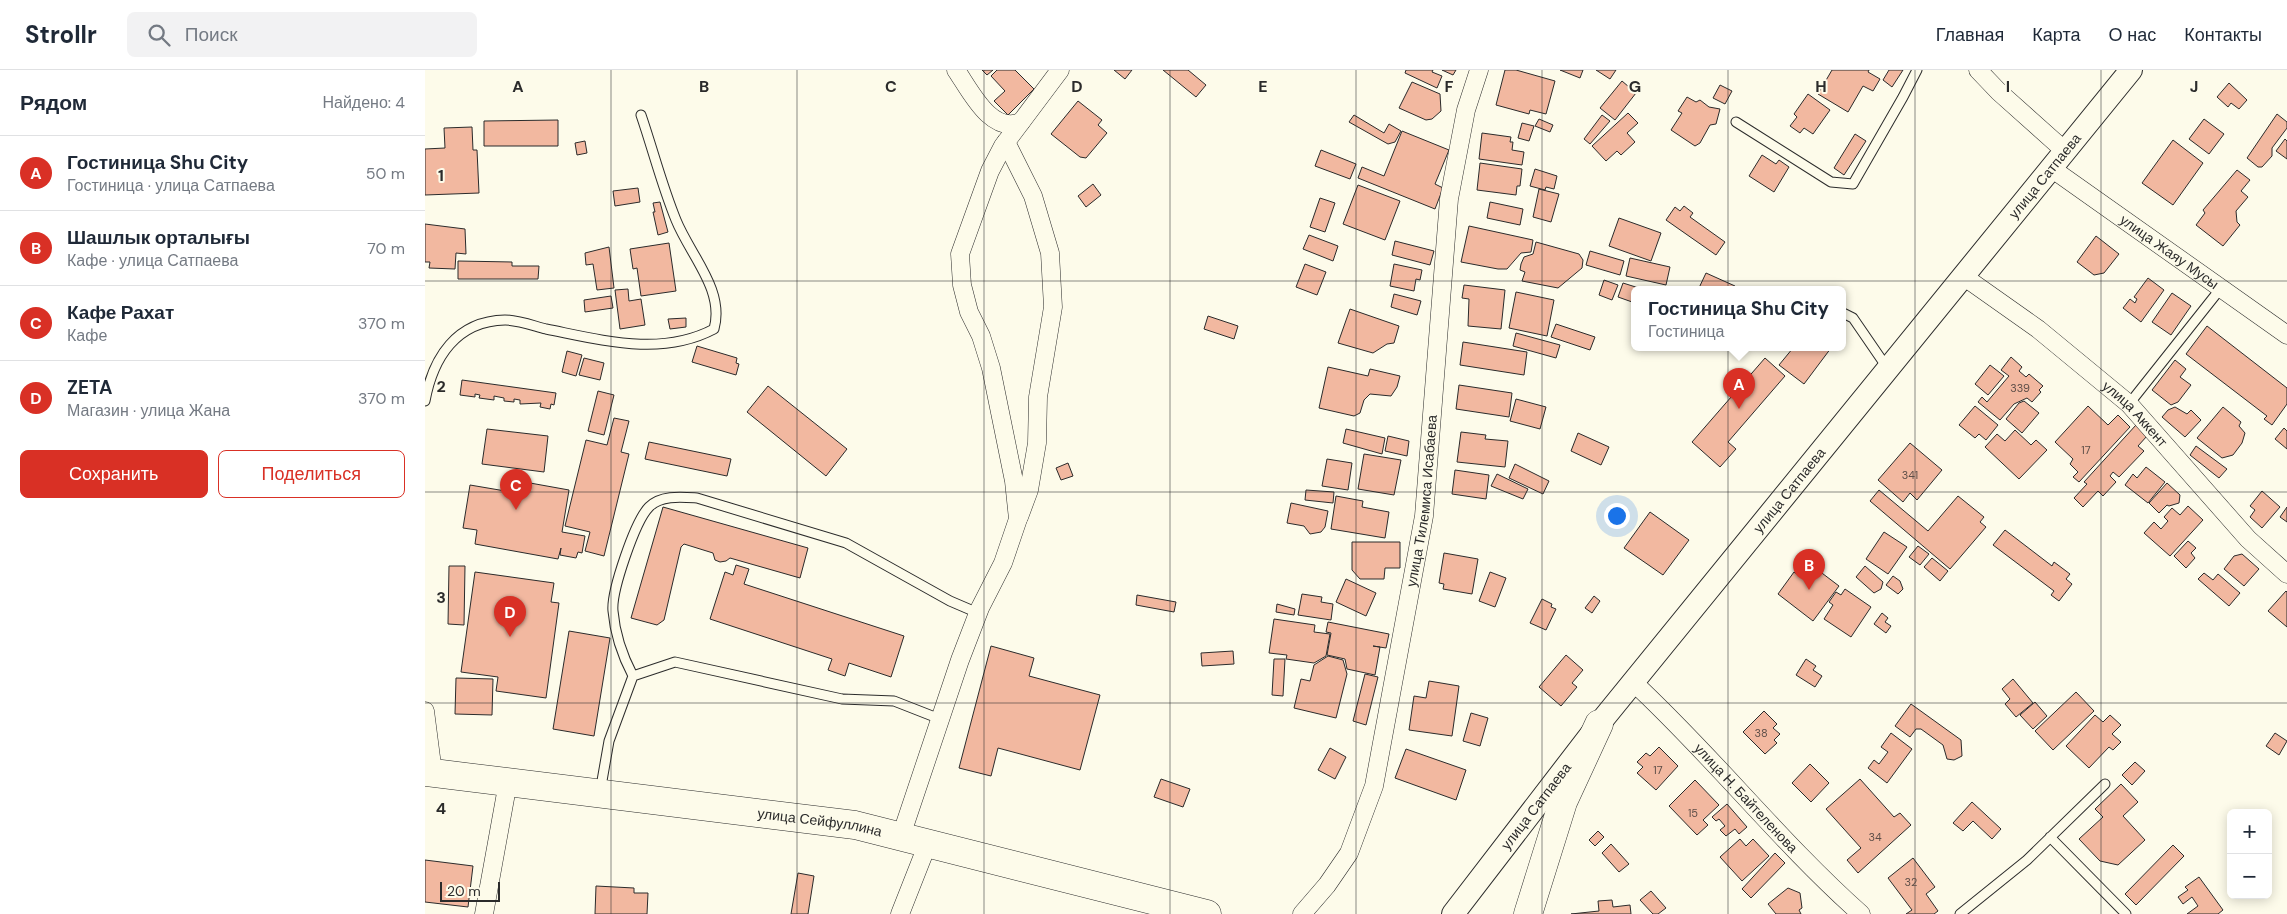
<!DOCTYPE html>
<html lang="ru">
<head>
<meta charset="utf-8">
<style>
  body { margin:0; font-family:"DM Sans",sans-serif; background:#f2f2f3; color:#1f2937 }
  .controls { position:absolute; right:15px; bottom:15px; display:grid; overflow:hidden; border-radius:8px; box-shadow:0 2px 12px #0003 }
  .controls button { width:45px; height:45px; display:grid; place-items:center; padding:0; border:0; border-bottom:1px solid #e0e1e3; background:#fff; color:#1f2937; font:25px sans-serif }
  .scale { position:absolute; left:15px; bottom:12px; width:60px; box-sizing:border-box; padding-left:5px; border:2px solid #2b2b2b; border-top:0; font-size:14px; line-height:18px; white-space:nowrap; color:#2b2b2b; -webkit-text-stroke:4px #fdfbea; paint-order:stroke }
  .you { position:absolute; left:1191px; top:445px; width:18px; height:18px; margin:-12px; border:4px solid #fff; border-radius:50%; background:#1a73e8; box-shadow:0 0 0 8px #1a73e833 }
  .badge { display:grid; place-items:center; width:32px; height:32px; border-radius:50%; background:#d93025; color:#fff; font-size:16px; font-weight:700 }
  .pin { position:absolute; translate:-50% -41px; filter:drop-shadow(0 1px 2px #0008) }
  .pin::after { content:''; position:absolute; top:26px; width:18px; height:15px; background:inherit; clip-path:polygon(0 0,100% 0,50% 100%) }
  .popup { position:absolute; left:1206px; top:216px; width:215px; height:65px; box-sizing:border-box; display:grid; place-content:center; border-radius:8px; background:#fff; filter:drop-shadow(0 1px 4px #0005); font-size:16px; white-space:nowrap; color:#747a83 }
  .popup b { font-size:19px; color:#1f2937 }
  .popup::after { content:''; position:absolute; left:50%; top:100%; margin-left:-10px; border:10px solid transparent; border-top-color:#fff }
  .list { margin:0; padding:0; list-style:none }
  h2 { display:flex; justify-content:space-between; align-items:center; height:65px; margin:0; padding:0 20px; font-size:21px }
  h2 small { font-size:16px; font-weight:400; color:#747a83 }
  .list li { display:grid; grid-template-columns:32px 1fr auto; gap:15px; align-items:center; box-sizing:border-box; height:75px; padding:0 20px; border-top:1px solid #e0e1e3 }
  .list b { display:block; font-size:19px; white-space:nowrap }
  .list p { margin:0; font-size:16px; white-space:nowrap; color:#747a83 }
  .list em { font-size:16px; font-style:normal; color:#747a83 }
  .actions { display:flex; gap:10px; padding:15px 20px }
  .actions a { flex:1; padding:11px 0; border:1px solid #d93025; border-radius:8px; text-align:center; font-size:18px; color:#d93025 }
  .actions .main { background:#d93025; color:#fff }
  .icon { flex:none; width:28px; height:28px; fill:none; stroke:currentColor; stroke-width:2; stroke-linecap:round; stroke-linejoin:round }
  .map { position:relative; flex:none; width:1862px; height:844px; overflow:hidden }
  header { display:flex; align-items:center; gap:30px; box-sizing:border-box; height:70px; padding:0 25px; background:#fff; border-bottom:1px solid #e0e1e3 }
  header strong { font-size:24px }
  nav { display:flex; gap:28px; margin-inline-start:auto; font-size:18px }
  .search { width:350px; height:45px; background:#f2f2f3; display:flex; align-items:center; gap:12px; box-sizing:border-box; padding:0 18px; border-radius:8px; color:#747a83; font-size:19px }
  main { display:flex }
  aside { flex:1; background:#fff }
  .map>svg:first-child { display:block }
  .building { fill:#f2b8a0; stroke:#2b2b2b }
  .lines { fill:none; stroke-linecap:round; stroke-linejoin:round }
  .service-casing { stroke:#2b2b2b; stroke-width:11 }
  .minor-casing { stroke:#2b2b2b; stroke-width:19 }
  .tertiary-casing { stroke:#2b2b2b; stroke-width:24 }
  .primary-casing { stroke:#2b2b2b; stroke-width:29 }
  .service { stroke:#fdfbea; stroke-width:9 }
  .minor { stroke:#fdfbea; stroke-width:18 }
  .tertiary { stroke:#fdfbea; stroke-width:22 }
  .primary { stroke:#fdfbea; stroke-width:28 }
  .grid { fill:none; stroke:#2b2b2b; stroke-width:1; stroke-opacity:0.55 }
  .labels { text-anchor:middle; stroke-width:4; stroke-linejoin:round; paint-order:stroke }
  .number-label { font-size:11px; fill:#5d4e48 }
  .street-label { font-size:14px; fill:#2b2b2b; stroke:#fdfbea }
  .grid-label { font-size:16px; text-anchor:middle; font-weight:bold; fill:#2b2b2b; stroke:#fdfbea; stroke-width:4; stroke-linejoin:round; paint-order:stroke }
</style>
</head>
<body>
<header>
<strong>Strollr</strong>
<div class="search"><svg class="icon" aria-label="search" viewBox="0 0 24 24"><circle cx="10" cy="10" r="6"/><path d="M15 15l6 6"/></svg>Поиск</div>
<nav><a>Главная</a><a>Карта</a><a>О нас</a><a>Контакты</a></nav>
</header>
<main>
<aside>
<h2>Рядом<small>Найдено: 4</small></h2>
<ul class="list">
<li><span class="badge">A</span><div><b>Гостиница Shu City</b><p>Гостиница · улица Сатпаева</p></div><em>50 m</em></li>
<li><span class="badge">B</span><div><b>Шашлык орталығы</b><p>Кафе · улица Сатпаева</p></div><em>70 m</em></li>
<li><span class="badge">C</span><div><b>Кафе Рахат</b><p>Кафе</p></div><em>370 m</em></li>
<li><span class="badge">D</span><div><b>ZETA</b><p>Магазин · улица Жана</p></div><em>370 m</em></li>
</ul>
<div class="actions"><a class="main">Сохранить</a><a>Поделиться</a></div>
</aside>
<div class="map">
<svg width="1862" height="844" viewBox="0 0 1862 844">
  <rect width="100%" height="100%" fill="#fdfbea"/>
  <path class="building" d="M557,0h11l-6,5z
    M572,0h18l19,19 -26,26 -14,-14 11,-10 -14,-15z
    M689,0h18l-7,9z
    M738,0h25l18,15 -10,12z
    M981,0h27l-1,2 10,4 -5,12 -32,-15z
    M1017,0h14l-3,5z
    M1080,0h11l39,11 -9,33 -16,-4 -1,4 -33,-9z
    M1135,0h23l-3,8z
    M1171,0h20l-6,9z
    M1407,0h37l-1,2 12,7 -7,12 -10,-5 -15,26 -30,-18z
    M1464,0h14l-11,17 -9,-7z
    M1197,11l14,12 -21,27 -15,-12z
    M987,12l28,12 1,17 -9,8 -6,1 -27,-12z
    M1804,13l18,17 -8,9 -8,-6 -3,4 -11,-10z
    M1295,15l12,6 -7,13 -12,-6z
    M1383,24l22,16 -17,24 -9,-6 -4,5 -10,-7 7,-9 -3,-3z
    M1262,27l9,5 4,-2 9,7 11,2 -4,15 -6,1 -10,18 -5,3 -24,-16 11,-17 -4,-2z
    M653,31l24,19 -4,5 9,8 -21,25 -6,-1 -29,-23z
    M1203,43l10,10 -11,10 8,9 -14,13 -4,-4 -11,10 -14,-15z
    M1852,44l10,8v6l-15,20v8l-10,11h-4l-11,-9z
    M929,45l30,18 5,-9 12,7 -6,11 -7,2 -39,-22z
    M1177,45l8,6 -20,23 -6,-5z
    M1114,49l14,6 -3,7 -15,-6z
    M1779,49l20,15 -15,20 -20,-15z
    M133,50v26h-74v-25z
    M1097,53l12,3 -5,15 -11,-3z
    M47,57l1,23h4l2,43 -54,2v-46l20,-1 -1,-20z
    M977,61l47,19 -14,34 8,4 -8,21 -77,-31 4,-11 22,9z
    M1057,63l29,4 -1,5h3l-1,8 12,2 -2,13 -43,-6z
    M1430,64l11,7 -22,34 -10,-7z
    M1860,69l2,2v18l-11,-8z
    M1748,70l30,23 -30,42 -31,-22z
    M160,71l2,12 -10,2 -2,-12z
    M896,80l35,14 -6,15 -35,-13z
    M1337,85l14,9 3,-4 10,7 -15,25 -25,-16z
    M1055,93l42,6 -2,17h-3l-1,9 -39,-5z
    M1110,99l22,7 -3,13 -8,-2 -1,3 -15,-4z
    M1812,100l13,10 -9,11 7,6 -12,14 1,11 3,3 -17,21 -27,-21 9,-12 -2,-3z
    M668,114l8,11 -15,12 -8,-11z
    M933,115l42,16 -15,39 -42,-16z
    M213,118l2,14 -25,4 -2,-15z
    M1114,119l20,5 -8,28 -18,-5z
    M895,128l15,5 -10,29 -15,-5z
    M235,132l8,30 -10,3 -5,-23h2l-2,-9z
    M1065,132l33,7 -3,16 -33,-7z
    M1259,136l9,7 -3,4 35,25 -9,13 -50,-35 9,-13 5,4z
    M1194,148l42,15 -10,28 -42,-15z
    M0,154l40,5 1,25 -10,-1 -1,16 -26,-1 1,-6h-5z
    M1044,156l64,14 -2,12 -10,1 -14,16h-9l-37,-7z
    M884,165l29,11 -5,15 -30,-12z
    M1671,166l23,18 -15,19 -10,2 -17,-13z
    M970,171l39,10 -4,14 -38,-10z
    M1111,172l43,12 4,6 -1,8 -24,20 -36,-7 3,-9 -5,-2 1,-6 3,-7 9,-3z
    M244,173l7,48 -35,5 -4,-28 -4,1 -3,-20z
    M184,177l5,41 -17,2 -4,-26 -7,1 -1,-12z
    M1165,181l34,10 -4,14 -34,-10z
    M1205,188l40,9 -4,18 -40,-9z
    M33,191l54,1v4h27l-1,13h-80z
    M880,194l21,8 -9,23 -21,-8z
    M969,194l28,6 -2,10 -4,-1 -2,12 -24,-5z
    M1281,203l29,13 -2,4h-35z
    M1723,208l16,12 -23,32 -18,-14 7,-9 5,4 2,-4 -3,-2z
    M1179,210l14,5 -6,15 -13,-5z
    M1198,213l19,6 -7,1v13l-17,-6z
    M1039,215l41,5 -4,39 -33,-3 1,-27 -7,-1z
    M203,219l1,12 12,-2 4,26 -25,4 -5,-39z
    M1091,222l38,8 -7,36 -38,-8z
    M1747,223l19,13 -20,29 -19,-13z
    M969,224l27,7 -4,14 -26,-8z
    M186,226l2,12 -28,4 -1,-12z
    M925,239l49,17 -5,17 -7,1 -14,9 -35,-10z
    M783,246l30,10 -4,13 -30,-10z
    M261,248v9l-16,2 -2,-10z
    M1131,254l39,13 -5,13 -39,-13z
    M1782,256l80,62v16l-15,21 -8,-6 3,-3 -81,-62z
    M1091,263l44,12 -4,13 -43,-12z
    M1038,272l64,10 -3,23 -64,-10z
    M272,276l40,12 -1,5 3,1 -3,11 -44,-13z
    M1368,278h38l-27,36 -25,-19z
    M142,281l15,4 -6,21 -14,-4z
    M1586,287l11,10 -3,4 7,6 3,-3 14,12 -4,4 2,2 -9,10 -5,-4 -13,6 -14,16 -22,-18 4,-5 5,5 22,-26 -8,-6z
    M159,288l20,5 -4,17 -21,-5z
    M1340,288l20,18 -57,66 8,7 -16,18 -28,-25z
    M1750,290l11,9 -6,8 11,8 -13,17 -7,3 -19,-15z
    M1565,295l14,11 -16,19 -13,-11z
    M903,297l40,9 2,-7 30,7 -3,11 -6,9 -21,-2 -6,6 -4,13 -6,3 -35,-8z
    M37,310l94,13 -2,12 -3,-1 -1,5 -10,-2 1,-4 -21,1v-4l-6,-1v3l-10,-1v-3l-10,-2v4l-15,-2 1,-3 -5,-1v3l-15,-2z
    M1034,315l53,8 -3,24 -53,-8z
    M343,316l79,63 -21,27 -79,-64z
    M173,321l16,4 -10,40 -16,-4z
    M1091,329l30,8 -6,22 -30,-8z
    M1599,331l15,12 -17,20 -16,-14 13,-16z
    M1550,336l23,19 -12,15 -7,-6 -4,4 -16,-13z
    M1663,336l20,19 10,-10 12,12 -51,55 -6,-5 5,-5 -8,-8 3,-5 -18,-17z
    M1750,337l12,7 4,-4 10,10 -16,17 -23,-20 6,-7z
    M1798,337l18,15 -2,4 6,7 -3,10 -9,12 -11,3 -25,-20z
    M189,348l15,3 -8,31 8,2 -25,102 -19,-5 5,-19 -25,-6 21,-86 21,5z
    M1711,355l11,11 -9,10 6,5 -25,26 -6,-5 -3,4 6,6 -13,14 -5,-5 -15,16 -9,-9 13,-14 -3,-2z
    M1859,358l3,3v18l-12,-10z
    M62,359l61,7 -4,36 -62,-8z
    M921,359l39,9 -3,16 -39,-11z
    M1590,360l16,15 5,-5 11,10 -28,29 -34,-32 12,-13 8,7z
    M1036,362l25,3 -1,4 23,2 -3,26 -48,-5z
    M1153,363l31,14 -8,18 -30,-14z
    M963,366l21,5 -2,15 -22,-5z
    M224,372l82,17 -4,17 -82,-17z
    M1485,373l32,27 -25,30 -7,-7 -7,9 -25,-22z
    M1771,376l31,23 -8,9 -29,-23z
    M939,384l37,6 -7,35 -36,-6z
    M902,389l25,4 -4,27 -26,-4z
    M643,393l5,13 -12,4 -5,-12z
    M1090,394l34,17 -6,13 -34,-16z
    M1721,397l19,15 -17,21 -23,-18 8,-11 4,4z
    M1030,400l34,5 -3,24 -34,-5z
    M1072,404l31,15 -5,10 -32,-13z
    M94,411l50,9 -7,42 23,4 -3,17 -4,-1 -2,6 -16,-3 1,-7 -3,11 -83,-15 2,-14 -14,-2 7,-43 47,8z
    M1742,413l13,12 -1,8 -10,3 -2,-1 -8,8 -10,-10z
    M881,420l28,2 -1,11 -28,-3z
    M1454,420l49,41 30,-35 26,21 -4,5 6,5 -36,42 -80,-68z
    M1837,421l18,16 -18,21 -12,-11 5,-7 -5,-4z
    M911,426l27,5 -1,6 27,5 -4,26 -54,-9z
    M866,433l37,8 -3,16 -4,5 -11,2 -6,-8 -17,-3z
    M1763,436l15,14 -33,36 -26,-23 10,-11 7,7 7,-8 -4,-4 8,-9 8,7z
    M238,437l145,41 -8,30 -70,-20 -4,3 -6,1 -5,-2 -2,-7 -29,-9 -3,3 -17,73 -7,5 -26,-7z
    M1862,437v15l-7,-5z
    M1225,442l39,28 -26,35 -39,-27z
    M1580,460l47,36 2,-4 16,12 -4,5 6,5 -13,17 -8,-6 3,-4 -61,-46z
    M1459,462l23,15 -19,27 -22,-15z
    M1763,471l8,7 -5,5 4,5 -9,10 -12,-12z
    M927,472h48v26h-15l-1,11h-24l-8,-9z
    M1493,476l11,8 -9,11 -11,-8z
    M1019,483l34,6 -6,35 -29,-5 1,-5 -5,-1z
    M1817,484l17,15 -15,17 -20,-17 10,-13z
    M1507,488l16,13 -8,10 -16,-14z
    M1385,494l29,22 -26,35 -35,-27 16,-22 6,4z
    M311,495l13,4 -5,15 160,52 -13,41 -42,-14 -4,13 -17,-6 4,-11 -122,-40 15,-47 8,3z
    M24,496h16l-1,59 -16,-1z
    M1440,496l18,16 -2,7 -7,4 -18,-16z
    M50,502l79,11 -3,19 8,1 -13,95 -50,-7 2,-14 -37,-5z
    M1065,502l16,6 -11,29 -16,-6z
    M1779,503l9,7 5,-6 22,19 -11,13 -31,-27z
    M1468,506l7,5 3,8 -5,5 -12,-9z
    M921,509l30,14 -10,23 -30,-14z
    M1420,519l26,18 -20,30 -27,-18 9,-14 -4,-3 7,-10 5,3z
    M1861,521l1,1v35l-19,-16z
    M877,524l20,3 -1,5 12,2 -2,16 -33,-5z
    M712,525l39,7 -2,10 -38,-7z
    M1169,526l6,5 -8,12 -7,-5z
    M1117,529l10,5 -1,3 5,2 -10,21 -16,-7z
    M852,534l18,5 -1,6 -18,-3z
    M1457,543l6,5 -3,4 6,4 -5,7 -12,-9z
    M849,549l41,6 -1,7 16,2 -4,22 -12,7 -28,-4 1,-4 -18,-2z
    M903,552l61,12 -3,14 -13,-2 7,1 -5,28 -28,-6 -2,-10 -18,-4 4,-22 -5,-1z
    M144,561l41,7 -16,98 -41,-7z
    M566,576l43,12 -5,18 71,19 -20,75 -82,-22 -7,28 -32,-8z
    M808,581l1,13 -32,2 -1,-13z
    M1141,585l17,15 -11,13 5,4 -16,19 -22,-19z
    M903,586l15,4 4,14 -11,44 -42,-10 7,-29 9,2 4,-16z
    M849,589h11l-2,37 -11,-1z
    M1381,589l10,7 -3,4 9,6 -7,11 -19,-12z
    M940,604l13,3 -12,48 -13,-4z
    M31,608l37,1 -1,36 -37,-1z
    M1588,609l20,24 -17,14 -11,-13 5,-5 -8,-10z
    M1004,611l30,5 -7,50 -43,-6 5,-34 12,2z
    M1651,622l18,19 -41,39 -18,-19z
    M1610,632l12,14 -14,13 -13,-14z
    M1486,634l50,36 1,16 -8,4 -7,-1 -4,-14 -22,-16h-5l-6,8 -15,-11z
    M1339,641l13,13 -4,4 7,6 -6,6 3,3 -12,11 -22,-22z
    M1046,643l17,5 -8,28 -17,-5z
    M1670,645l8,7 7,-7 11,10 -9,9 9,8 -8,8 -4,-3 -20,21 -23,-22z
    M1466,663l21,16 -25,34 -19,-15 6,-8 5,4 9,-12 -7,-5z
    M1850,663l12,8 -8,14 -13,-9z
    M1234,677l19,19 -22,24 -19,-17 6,-6 -6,-5 9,-9 4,3z
    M905,678l16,9 -11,22 -17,-9z
    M981,679l60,21 -10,30 -61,-22z
    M1710,692l10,9 -13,14 -10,-10z
    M1385,694l19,19 -18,19 -19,-19z
    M736,709l29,10 -7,18 -29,-10z
    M1435,709l34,38 6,-4 11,12 -53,48 -11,-13 14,-12 -35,-39z
    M1270,710l24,25 -16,15 5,5 -11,10 -28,-29z
    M1696,714l17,18 -15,14 22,24 -27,25 -18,-4 -21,-22 24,-22 -8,-8z
    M1547,732l29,27 -9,10 -19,-18 -10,10 -10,-8z
    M1302,734l20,23 -8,7 -4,-5 -9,7 -6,-6 5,-4 -6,-7 -3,2 -4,-4z
    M1173,761l6,6 -9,9 -6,-6z
    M1315,769l6,7 7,-7 16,17 -27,25 -22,-24z
    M1186,774l18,20 -10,8 -17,-19z
    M1748,775l11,11 -48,49 -11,-11z
    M1350,783l10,10 -34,35 -9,-9z
    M1488,788l22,29 -9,7 12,17 -4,3h-28l6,-4 -24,-32z
    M0,790l48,6 -5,41 -43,-5z
    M373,803l16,3 -6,38h-17z
    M1774,807l24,33 -5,4h-31l11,-8 -6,-9 -9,7 -5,-7 10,-7 -3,-3z
    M171,816l38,2v5h14l-1,21h-52z
    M1363,818l12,5 2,15 -3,2 2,4h-25l-8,-10z
    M1226,821l15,17 -8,6h-5l-13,-14z
    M1187,830l1,7 17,-2 1,9h-60l28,-3 -1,-10z"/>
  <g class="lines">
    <g class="service-casing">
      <path id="service" d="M1311,52l95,60 22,2 50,-87 14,-27
        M1418,243l10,5 35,51
        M0,331c8,-43 31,-80 80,-81 13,0 29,6 41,9 56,11 115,28 168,0 11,-39 -24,-74 -38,-109 -14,-34 -23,-70 -35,-105
        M1704,334l92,-116
        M208,606c-11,-21 -18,-41 -20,-65 -2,-19 22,-90 36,-104 12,-12 32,-10 48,-9l149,45 104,58 28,12
        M175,722l9,-51 24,-65 42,-14 167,37 52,2 46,18
        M1625,767l76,77
        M1535,844l67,-54 78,-76"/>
    </g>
    <g class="minor-casing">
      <g id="minor">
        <path d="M531,0c14,20 35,65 65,52"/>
        <path d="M1553,0l21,22 66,59"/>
        <path d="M581,72l27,54 17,57 3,54 -15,90 -1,46 -8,47 -10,27"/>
        <path id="s1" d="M1626,98l236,167"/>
        <path id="s2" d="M1538,206l75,53 91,75 119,135 39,35"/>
        <path id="s3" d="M1208,612c80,74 147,160 228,232"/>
        <path d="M0,641l8,62"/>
        <path d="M476,766l59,-176 20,-52 23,-45 15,-44 -4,-38 -23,-113 -10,-32 -12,-24 -7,-27 -2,-31 30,-83 13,-25 57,-76"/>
        <path d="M59,844l24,-132"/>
        <path d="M475,844l28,-71"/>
        <path id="s4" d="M877,844l25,-29 22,-32 25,-67 50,-270 25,-317 17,-89 13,-40"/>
      </g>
    </g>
    <g class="tertiary-casing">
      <g id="tertiary">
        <path id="s5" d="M1028,844l146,-190 532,-654"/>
      </g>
    </g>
    <g class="primary-casing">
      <g id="primary">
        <path id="s6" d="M0,702l430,53 352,89"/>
        <path d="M1103,844l35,-112 36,-78"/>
      </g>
    </g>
    <use href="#service" class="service"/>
    <use href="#minor" class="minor"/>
    <use href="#tertiary" class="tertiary"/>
    <use href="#primary" class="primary"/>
  </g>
  <path class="grid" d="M186,0v844M372,0v844M559,0v844M745,0v844M931,0v844M1117,0v844M1303,0v844M1490,0v844M1676,0v844M0,211h1862M0,422h1862M0,633h1862"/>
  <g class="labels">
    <g class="number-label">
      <text x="1595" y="322">339</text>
      <text x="1661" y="384">17</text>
      <text x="1485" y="409">341</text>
      <text x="1336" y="667">38</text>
      <text x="1233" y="704">17</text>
      <text x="1268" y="747">15</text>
      <text x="1450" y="771">34</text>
      <text x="1486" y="816">32</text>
    </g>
    <g class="street-label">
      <text dy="5" stroke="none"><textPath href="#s5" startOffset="946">улица Сатпаева</textPath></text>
      <text dy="5" stroke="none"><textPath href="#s1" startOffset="145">улица Жаяу Мусы</textPath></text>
      <text dy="5" stroke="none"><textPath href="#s2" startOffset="221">улица Аккент</textPath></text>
      <text dy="5" stroke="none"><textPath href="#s5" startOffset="541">улица Сатпаева</textPath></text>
      <text dy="5" stroke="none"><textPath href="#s4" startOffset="438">улица Тилемиса Исабаева</textPath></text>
      <text dy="5" stroke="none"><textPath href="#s3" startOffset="162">улица Н. Байтеленова</textPath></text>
      <text dy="5" stroke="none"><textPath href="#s5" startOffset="136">улица Сатпаева</textPath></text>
      <text dy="5" stroke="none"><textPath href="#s6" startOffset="398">улица Сейфуллина</textPath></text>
    </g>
  </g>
  <g class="grid-label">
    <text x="93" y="22">A</text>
    <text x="279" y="22">B</text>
    <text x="466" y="22">C</text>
    <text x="652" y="22">D</text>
    <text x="838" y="22">E</text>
    <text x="1024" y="22">F</text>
    <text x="1210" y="22">G</text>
    <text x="1396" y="22">H</text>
    <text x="1583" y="22">I</text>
    <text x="1769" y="22">J</text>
    <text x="16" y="111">1</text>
    <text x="16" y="322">2</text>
    <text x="16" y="533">3</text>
    <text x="16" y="744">4</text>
  </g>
</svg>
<div class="controls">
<button>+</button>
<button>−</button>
</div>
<div class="scale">20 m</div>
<div class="you"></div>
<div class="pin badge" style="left:1314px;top:339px">A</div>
<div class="popup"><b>Гостиница Shu City</b>Гостиница</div>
<div class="pin badge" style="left:1384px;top:520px">B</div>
<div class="pin badge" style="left:91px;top:440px">C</div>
<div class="pin badge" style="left:85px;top:567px">D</div>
</div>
</main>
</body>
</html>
